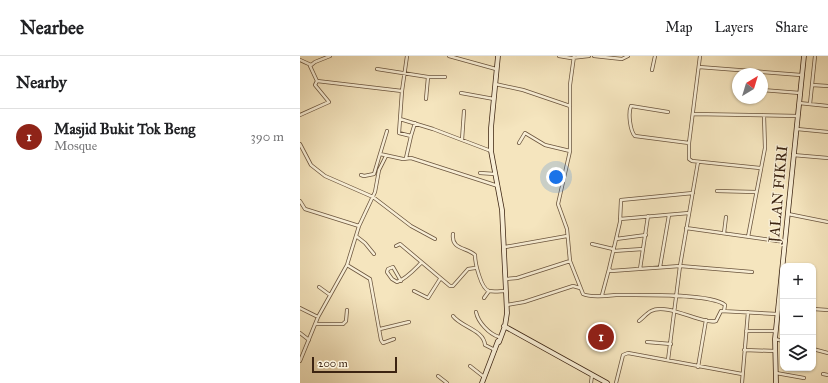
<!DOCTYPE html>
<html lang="en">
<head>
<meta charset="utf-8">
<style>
  body { margin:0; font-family:"IM FELL Great Primer",serif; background:#f2f2f2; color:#202124 }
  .controls { position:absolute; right:12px; bottom:12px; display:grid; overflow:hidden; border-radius:8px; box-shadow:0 1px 3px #0004 }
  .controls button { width:36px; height:36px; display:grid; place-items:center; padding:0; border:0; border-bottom:1px solid #e0e0e0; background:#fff; color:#202124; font:20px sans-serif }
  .compass { position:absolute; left:432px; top:12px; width:36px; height:36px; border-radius:50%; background:#fff; box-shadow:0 1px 3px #0004; rotate:38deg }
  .scale { position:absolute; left:12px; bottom:10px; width:85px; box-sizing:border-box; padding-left:4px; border:2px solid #3c2412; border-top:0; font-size:11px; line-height:14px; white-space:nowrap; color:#3c2412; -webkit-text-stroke:3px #f8eed5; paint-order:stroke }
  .you { position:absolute; left:256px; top:121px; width:14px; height:14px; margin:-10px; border:3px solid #fff; border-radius:50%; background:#1a73e8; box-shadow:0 0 0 6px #1a73e833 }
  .badge { display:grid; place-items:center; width:26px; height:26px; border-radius:50%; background:#8f2418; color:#fff; font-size:13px; font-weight:700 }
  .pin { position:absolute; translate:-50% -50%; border:2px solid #fff; box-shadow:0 1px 4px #0006 }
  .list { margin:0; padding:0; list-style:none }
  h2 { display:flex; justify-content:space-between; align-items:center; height:52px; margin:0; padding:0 16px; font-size:17px }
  h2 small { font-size:13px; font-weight:400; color:#757577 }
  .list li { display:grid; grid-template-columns:26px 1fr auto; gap:12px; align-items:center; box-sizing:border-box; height:56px; padding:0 16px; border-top:1px solid #e0e0e0 }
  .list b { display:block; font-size:15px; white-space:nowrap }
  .list p { margin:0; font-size:13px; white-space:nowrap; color:#757577 }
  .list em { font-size:13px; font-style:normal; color:#757577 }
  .icon { flex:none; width:22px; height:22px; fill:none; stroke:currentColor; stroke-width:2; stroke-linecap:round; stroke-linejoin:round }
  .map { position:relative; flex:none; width:528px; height:327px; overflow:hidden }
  header { display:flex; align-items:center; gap:24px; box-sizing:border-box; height:56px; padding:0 20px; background:#fff; border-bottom:1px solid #e0e0e0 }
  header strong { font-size:19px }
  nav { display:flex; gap:22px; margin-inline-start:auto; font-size:14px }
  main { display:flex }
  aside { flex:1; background:#fff }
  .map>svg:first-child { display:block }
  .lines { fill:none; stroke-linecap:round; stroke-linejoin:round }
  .street-casing { stroke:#6a543d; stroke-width:4 }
  .secondary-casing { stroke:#3c2412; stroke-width:5.5 }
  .street { stroke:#f8eed5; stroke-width:2.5 }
  .secondary { stroke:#f8eed5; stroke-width:4 }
  .labels { text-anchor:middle; stroke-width:3; stroke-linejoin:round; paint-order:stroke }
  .street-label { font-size:15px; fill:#3c2412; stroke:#f8eed5 }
</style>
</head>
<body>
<header>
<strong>Nearbee</strong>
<nav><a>Map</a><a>Layers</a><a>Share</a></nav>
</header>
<main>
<aside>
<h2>Nearby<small></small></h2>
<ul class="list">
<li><span class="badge">1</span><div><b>Masjid Bukit Tok Beng</b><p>Mosque</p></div><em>390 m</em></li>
</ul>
</aside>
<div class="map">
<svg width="528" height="327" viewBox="0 0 528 327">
  <rect width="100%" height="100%" fill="#f5e5be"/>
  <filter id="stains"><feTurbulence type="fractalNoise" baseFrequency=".005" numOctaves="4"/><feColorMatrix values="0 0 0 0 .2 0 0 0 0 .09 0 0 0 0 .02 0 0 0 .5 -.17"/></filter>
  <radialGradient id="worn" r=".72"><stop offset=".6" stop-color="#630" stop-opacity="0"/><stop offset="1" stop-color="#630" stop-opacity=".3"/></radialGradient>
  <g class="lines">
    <g class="street-casing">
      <path id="street" d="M149,0l47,13
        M259,0l12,2 18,-2
        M274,0l-4,29v66l-12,53 9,25 3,32 13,33c8,4 23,2 33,1 21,0 95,-2 109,10l-1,6
        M294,0l28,3 6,-3
        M400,0l-11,87v16l3,2 68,7
        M0,4l11,5
        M399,11l102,8
        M77,13l51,8 -2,22
        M352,14l3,-14
        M128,21h17
        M17,25l85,10
        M195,28l28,6 47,16
        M512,29l16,1
        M462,34l38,3
        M161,37l33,6
        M499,47l29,3
        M510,48l5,-48
        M368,56l-37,-6c-3,7 -1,25 4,30l54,7
        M393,58l105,2
        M0,59l29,-13 -14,-17 2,-4 -7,-15 5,-4 15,-6
        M100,63l33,10 58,22
        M497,73l31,3
        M87,75l-7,23 23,5 8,-1 87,28
        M111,80l4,-13
        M162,84l2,-29
        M219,87l6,-10 20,12 25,6
        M0,88l11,21 14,11 48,21 38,29 24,13
        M493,99l35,3
        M106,102l5,-22 -12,-3 3,-42 5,-35
        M180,117l15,1
        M61,119l3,1 10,-2 6,-20
        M417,135l39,1
        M393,137l-72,7 -1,22 -11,47 2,2 69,-5 72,6
        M0,145l5,8 54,17
        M488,158l40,8
        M320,163l69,-6
        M386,172l99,14
        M424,177l2,-16
        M153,178c-2,16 14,13 22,21 0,8 6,34 14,36 5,1 12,0 17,0
        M56,180l9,7 9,11
        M448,181l17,-89 -1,-32
        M316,183l30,-4
        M292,188l21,5
        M96,190l4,-2 50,42h3l15,-17 7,-1
        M205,191l62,-11
        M313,195l30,-2
        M47,209l23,14 11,61 2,3 11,-4
        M360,211l9,-52
        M340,213l8,-53
        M206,223l11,-1 53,-17
        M101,225l-8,-14 -5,2 -1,3 5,7 5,3c9,-3 17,-12 24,-19
        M19,231l11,8
        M114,235l14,7 12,-19
        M302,239l7,-26
        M184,242l5,-7
        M207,249l17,-3 49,-16 7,2
        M478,251h5
        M0,252l18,9
        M513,253l15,1
        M176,256c2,10 13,22 23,25
        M153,260c8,11 31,14 32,29l10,5
        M339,265c4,-3 8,-8 12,-10 16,-9 51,14 65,10l5,-10 56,3
        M16,268h27l3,-3 1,-11
        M80,273l29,-7
        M446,275h30
        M0,277l9,7
        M475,283l8,2
        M347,286l24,2
        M513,293l15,4
        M444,294l31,1
        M368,304l12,-94 18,-104
        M0,305l18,-44 29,-52 12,-39 16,-34 4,-22 7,-14
        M170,310l14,11
        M398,311l8,-47
        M476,317l28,5
        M523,318l5,1
        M138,320l9,7
        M291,327l1,-8
        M316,327l7,-28 5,-2 114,21
        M442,327l6,-71"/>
    </g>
    <g class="secondary-casing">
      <path id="secondary" d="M198,0l-7,72v23l11,59 5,103 -2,13 -6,16
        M204,270l103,57
        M182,327l16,-42
        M476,327l-1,-44 29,-283"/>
    </g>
    <use href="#street" class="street"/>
    <use href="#secondary" class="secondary"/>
  </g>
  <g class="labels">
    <g class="street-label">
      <text transform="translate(478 138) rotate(-85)" y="5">JALAN FIKRI</text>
    </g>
  </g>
  <rect width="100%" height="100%" filter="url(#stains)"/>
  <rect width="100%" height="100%" fill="url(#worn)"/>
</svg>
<div class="controls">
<button>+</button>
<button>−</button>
<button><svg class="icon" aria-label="layers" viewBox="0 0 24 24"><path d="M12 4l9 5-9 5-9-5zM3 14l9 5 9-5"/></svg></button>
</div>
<svg class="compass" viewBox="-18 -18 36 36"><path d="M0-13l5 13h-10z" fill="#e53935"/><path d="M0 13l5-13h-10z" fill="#757577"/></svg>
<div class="scale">200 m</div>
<div class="you"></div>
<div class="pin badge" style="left:301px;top:281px">1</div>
</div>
</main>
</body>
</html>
